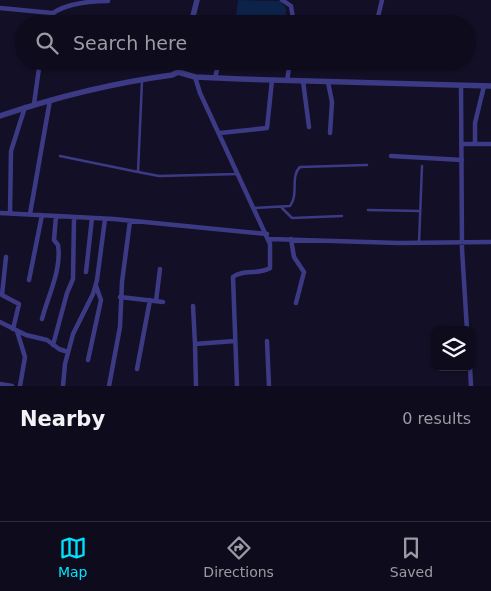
<!DOCTYPE html>
<html lang="en">
<head>
<meta charset="utf-8">
<style>
  body { margin:0; font-family:"DejaVu Sans",sans-serif; background:#171425; color:#f1f3f6 }
  .controls { position:absolute; right:15px; bottom:15px; display:grid; overflow:hidden; border-radius:10px; box-shadow:0 1px 4px #0004 }
  .controls button { width:45px; height:45px; display:grid; place-items:center; padding:0; border:0; border-bottom:1px solid #2e2b3b; background:#0e0b1c; color:#f1f3f6; font:25px sans-serif }
  .list { margin:0; padding:0; list-style:none }
  h2 { display:flex; justify-content:space-between; align-items:center; height:65px; margin:0; padding:0 20px; font-size:21px }
  h2 small { font-size:16px; font-weight:400; color:#9b9ba3 }
  .icon { flex:none; width:28px; height:28px; fill:none; stroke:currentColor; stroke-width:2; stroke-linecap:round; stroke-linejoin:round }
  .map { position:relative; flex:none; width:491px; height:386px; overflow:hidden }
  .search { position:absolute; background:#0e0b1c; box-shadow:0 1px 4px #0004; left:15px; right:15px; top:15px; height:55px; display:flex; align-items:center; gap:12px; box-sizing:border-box; padding:0 18px; border-radius:28px; color:#9b9ba3; font-size:19px }
  .sheet { height:135px; background:#0e0b1c }
  nav { display:flex; justify-content:space-around; align-items:center; box-sizing:border-box; height:70px; border-top:1px solid #2e2b3b; background:#0e0b1c; font-size:14px; color:#9b9ba3 }
  nav a { display:grid; justify-items:center; gap:2px }
  nav .on { color:#00e5ff }
  .map>svg:first-child { display:block }
  .water { fill:#0c2248 }
  .lines { fill:none; stroke-linecap:round; stroke-linejoin:round }
  .service { stroke:#3d3a85; stroke-width:2.5 }
  .minor { stroke:#3d3a85; stroke-width:4.5 }
  .tertiary { stroke:#3d3a85; stroke-width:5.5 }
</style>
</head>
<body>
<div class="map">
<svg width="491" height="386" viewBox="0 0 491 386">
  <rect width="100%" height="100%" fill="#130f26"/>
  <path class="water" d="M238,0l42,1 6,7v16h-51z"/>
  <g class="lines">
    <path class="service" d="M142,81l-4,91 21,4 79,-2
      M60,156l78,16
      M254,208l36,-2c9,-11 0,-30 10,-39l67,-2
      M282,208l10,10 50,-2
      M368,210l52,1
      M419,243l3,-77"/>
    <path class="minor" d="M282,0l9,6 3,18
      M0,8l52,5
      M45,24c6,-20 45,-23 63,-23
      M228,24v-2
      M366,24l3,-3h8l5,-21
      M195,77l5,16 70,151v24c-11,7 -28,1 -37,9l4,109
      M215,78l4,-17
      M287,81l3,-20
      M303,81l6,46
      M328,82l4,20 -2,31
      M461,86l1,163 5,81
      M34,104l6,-43
      M220,133l47,-5 5,-48
      M461,144h30
      M475,144v-21l9,-37
      M391,156l71,4
      M0,213l114,6 153,15
      M10,213l1,-62 14,-44
      M30,214l20,-114
      M269,239l130,4 92,-1
      M291,239l3,18 10,15 -8,31
      M6,257l-4,38 17,9 -6,25
      M86,272l6,-54
      M29,280l13,-65
      M120,297l43,5
      M156,301l4,-32
      M193,306l2,38
      M42,319c6,-23 20,-50 16,-74l-4,-5 2,-24
      M0,322l26,13 21,5 12,9 9,3
      M17,331l8,26 -5,29
      M267,341l2,45
      M53,345l14,-52 6,-14 1,-62
      M88,360l13,-60 -5,-14
      M470,367l1,19
      M137,369l13,-69
      M0,384l12,2
      M63,386l2,-22 8,-30 20,-40 4,-14 8,-61
      M109,386l11,-59 2,-45 8,-61
      M196,386l-1,-42 40,-3"/>
    <path class="tertiary" d="M191,24l6,-24
      M178,72l17,5 45,2 251,7
      M0,116c56,-19 113,-33 172,-41l6,-3 4,-11"/>
  </g>
</svg>
<div class="controls">
<button><svg class="icon" aria-label="layers" viewBox="0 0 24 24"><path d="M12 4l9 5-9 5-9-5zM3 14l9 5 9-5"/></svg></button>
</div>
<div class="search"><svg class="icon" aria-label="search" viewBox="0 0 24 24"><circle cx="10" cy="10" r="6"/><path d="M15 15l6 6"/></svg>Search here</div>
</div>
<section class="sheet">
<h2>Nearby<small>0 results</small></h2>
<ul class="list">
</ul>
</section>
<nav>
<a class="on"><svg class="icon" aria-label="map" viewBox="0 0 24 24"><path d="M3 6l6-2 6 2 6-2v14l-6 2-6-2-6 2zM9 4v14M15 6v14"/></svg>Map</a>
<a><svg class="icon" aria-label="directions" viewBox="0 0 24 24"><path d="M12 3l9 9-9 9-9-9zM9 14v-3h6M13 9l2 2-2 2"/></svg>Directions</a>
<a><svg class="icon" aria-label="saved" viewBox="0 0 24 24"><path d="M7 4h10v16l-5-4-5 4z"/></svg>Saved</a>
</nav>
</body>
</html>
